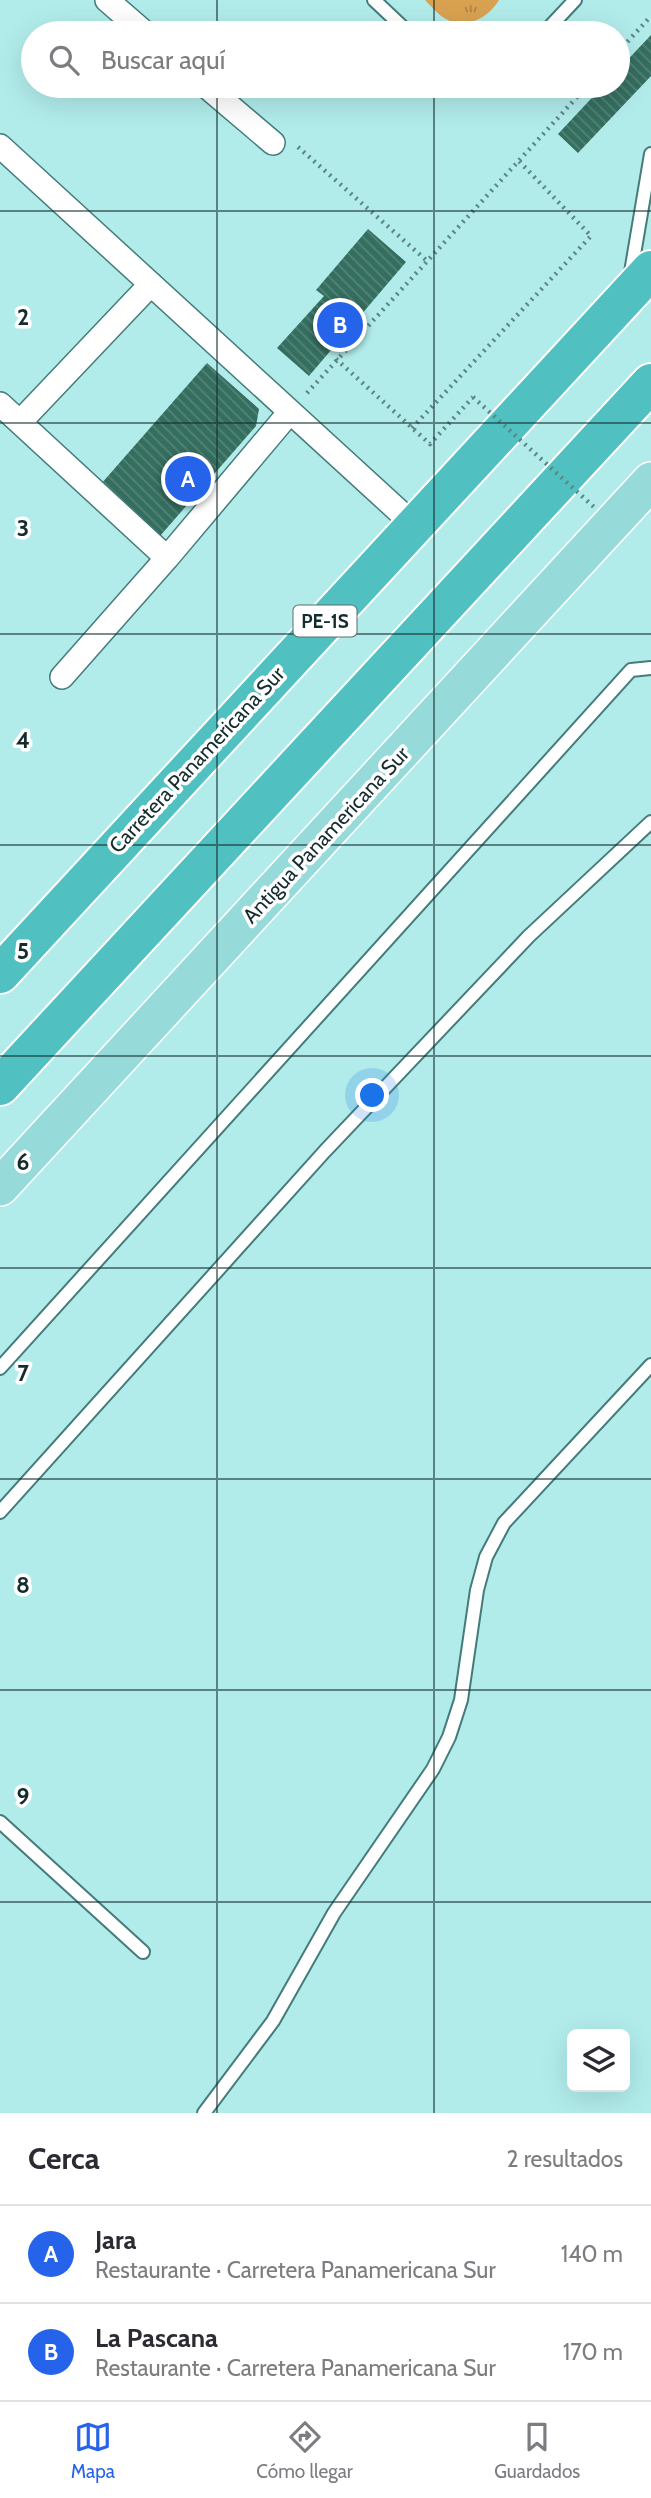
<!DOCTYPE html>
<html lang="es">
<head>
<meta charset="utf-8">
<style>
  body { margin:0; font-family:Cabin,sans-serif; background:#f2f2f3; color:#2b2b33 }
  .controls { position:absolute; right:21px; bottom:21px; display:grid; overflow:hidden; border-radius:10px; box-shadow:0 7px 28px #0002 }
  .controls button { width:63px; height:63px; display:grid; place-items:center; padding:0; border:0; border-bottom:2px solid #e1e1e2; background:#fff; color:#2b2b33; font:35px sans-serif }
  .you { position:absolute; left:373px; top:1096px; width:24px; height:24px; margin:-18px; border:5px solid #fff; border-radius:50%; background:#1a73e8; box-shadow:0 0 0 10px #1a73e833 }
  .badge { display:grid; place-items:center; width:46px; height:46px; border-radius:50%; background:#2563eb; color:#fff; font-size:23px; font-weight:700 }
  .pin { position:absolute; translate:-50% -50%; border:4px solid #fff; box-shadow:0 2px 7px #0006 }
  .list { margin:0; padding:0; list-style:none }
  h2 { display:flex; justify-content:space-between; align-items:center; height:91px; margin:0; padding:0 28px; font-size:30px }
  h2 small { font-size:23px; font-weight:400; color:#7c7c81 }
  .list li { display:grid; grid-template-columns:46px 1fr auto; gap:21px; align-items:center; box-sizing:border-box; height:98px; padding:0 28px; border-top:2px solid #e1e1e2 }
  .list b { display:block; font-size:26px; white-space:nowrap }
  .list p { margin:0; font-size:23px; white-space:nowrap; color:#7c7c81 }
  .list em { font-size:23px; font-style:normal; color:#7c7c81 }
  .icon { flex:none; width:38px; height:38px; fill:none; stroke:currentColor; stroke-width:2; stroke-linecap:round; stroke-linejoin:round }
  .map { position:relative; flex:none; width:651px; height:2113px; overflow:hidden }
  .search { position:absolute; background:#fff; box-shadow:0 7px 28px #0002; left:21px; right:21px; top:21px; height:77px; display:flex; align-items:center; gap:18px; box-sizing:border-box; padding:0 24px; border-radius:38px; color:#7c7c81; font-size:26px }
  .sheet { height:287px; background:#fff }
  nav { display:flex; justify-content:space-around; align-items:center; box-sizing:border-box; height:98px; border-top:2px solid #e1e1e2; background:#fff; font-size:19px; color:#7c7c81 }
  nav a { display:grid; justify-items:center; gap:4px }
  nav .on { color:#2563eb }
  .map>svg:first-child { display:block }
  .grass { fill:url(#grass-tufts) }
  .building { fill:url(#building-back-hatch) }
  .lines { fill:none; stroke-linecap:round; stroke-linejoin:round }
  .service-casing { stroke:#447c7b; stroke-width:16 }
  .minor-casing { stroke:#447c7b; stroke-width:26 }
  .primary-casing { stroke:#fff; stroke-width:40 }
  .motorway-casing { stroke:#fff; stroke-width:42 }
  .path { stroke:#5c8584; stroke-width:4.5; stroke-dasharray:2 5; stroke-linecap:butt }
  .service { stroke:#fff; stroke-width:12 }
  .minor { stroke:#fff; stroke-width:23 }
  .primary { stroke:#96dad9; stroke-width:37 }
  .motorway { stroke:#50c1c0; stroke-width:38 }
  .path-bridge { stroke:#5c8584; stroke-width:4.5; stroke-dasharray:2 5; stroke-linecap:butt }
  .grid { fill:none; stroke:#142c2c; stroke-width:2; stroke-opacity:0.55 }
  .labels { text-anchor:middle; stroke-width:7; stroke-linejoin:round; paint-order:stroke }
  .shield { fill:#fff; stroke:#5a6b6b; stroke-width:2 }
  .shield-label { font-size:19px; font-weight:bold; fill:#142c2c }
  .street-label { font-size:21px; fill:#142c2c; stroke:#fff }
  .grid-label { font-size:23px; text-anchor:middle; font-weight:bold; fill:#142c2c; stroke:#fff; stroke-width:7; stroke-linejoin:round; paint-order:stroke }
</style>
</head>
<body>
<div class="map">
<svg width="651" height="2113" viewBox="0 0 651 2113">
  <defs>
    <pattern id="grass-tufts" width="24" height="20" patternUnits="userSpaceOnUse" patternTransform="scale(1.75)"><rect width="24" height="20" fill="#d9a251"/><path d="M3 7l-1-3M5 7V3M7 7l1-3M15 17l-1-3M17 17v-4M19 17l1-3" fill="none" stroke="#af8443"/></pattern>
    <pattern id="building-back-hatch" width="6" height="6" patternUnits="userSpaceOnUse" patternTransform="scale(1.75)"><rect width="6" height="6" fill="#346e5f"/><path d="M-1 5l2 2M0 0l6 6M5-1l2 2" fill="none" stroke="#558277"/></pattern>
  </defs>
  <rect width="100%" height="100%" fill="#b1eceb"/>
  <path class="grass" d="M425,0h74c-10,17 -33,31 -53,19 -8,-4 -15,-13 -21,-19z"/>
  <path class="building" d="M651,35v41l-73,77 -20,-19 45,-48h15v-16z
    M368,229l38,33 -97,114 -32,-28 47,-52 -8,-6z
    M207,363l52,46 -3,17 -96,110 -59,-52z"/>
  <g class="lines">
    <g class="service-casing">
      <path id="service" d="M374,0l35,33
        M544,33l31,-33
        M630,278l21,-124
        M0,1368l631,-698 20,-2
        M0,1512l325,-361 204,-215 122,-114
        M0,1822l143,130
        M204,2113l69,-92 61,-108 99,-144 16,-32 12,-37 16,-110 9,-33 18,-34 147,-158"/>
    </g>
    <g class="minor-casing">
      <path id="minor" d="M107,0l38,33
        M206,86l67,57
        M0,146l414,379
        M0,404l167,154
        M20,422l131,-138
        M62,677l105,-119 122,-145"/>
    </g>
    <g class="primary-casing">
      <path id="primary" d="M0,1187l651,-706"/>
    </g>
    <g class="motorway-casing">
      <path id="motorway" d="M0,974l651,-704
        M0,1086l651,-703"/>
    </g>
    <path class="path" d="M618,52l33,-36
      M298,147l128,113
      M336,359l94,85 43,-47
      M307,393l280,-307
      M412,428l179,-192 -73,-76"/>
    <use href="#service" class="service"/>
    <use href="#minor" class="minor"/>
    <use href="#primary" class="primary"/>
    <use href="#motorway" class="motorway"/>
    <path class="path-bridge" d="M473,397l122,111"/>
  </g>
  <path class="grid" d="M217,0v33M434,0v33M217,86v2027M434,86v2027M0,211h651M0,423h651M0,634h651M0,845h651M0,1056h651M0,1268h651M0,1479h651M0,1690h651M0,1902h651"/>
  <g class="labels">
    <rect class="shield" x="293.5" y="605.5" width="63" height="31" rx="5"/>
    <g class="shield-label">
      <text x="325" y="628">PE-1S</text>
    </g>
    <g class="street-label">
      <text transform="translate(197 760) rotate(-47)" y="7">Carretera Panamericana Sur</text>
      <text transform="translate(326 835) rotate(-47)" y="7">Antigua Panamericana Sur</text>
    </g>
  </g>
  <g class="grid-label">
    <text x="23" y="325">2</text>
    <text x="23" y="536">3</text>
    <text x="23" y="748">4</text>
    <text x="23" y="959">5</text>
    <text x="23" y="1170">6</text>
    <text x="23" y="1381">7</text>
    <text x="23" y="1593">8</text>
    <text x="23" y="1804">9</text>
  </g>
</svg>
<div class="controls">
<button><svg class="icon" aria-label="layers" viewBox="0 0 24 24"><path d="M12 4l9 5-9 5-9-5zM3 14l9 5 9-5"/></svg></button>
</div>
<div class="you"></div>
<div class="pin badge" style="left:188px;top:479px">A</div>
<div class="pin badge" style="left:340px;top:325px">B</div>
<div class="search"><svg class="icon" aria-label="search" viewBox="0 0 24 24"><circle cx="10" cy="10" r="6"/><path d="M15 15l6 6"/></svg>Buscar aquí</div>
</div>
<section class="sheet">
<h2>Cerca<small>2 resultados</small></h2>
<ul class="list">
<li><span class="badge">A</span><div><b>Jara</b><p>Restaurante · Carretera Panamericana Sur</p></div><em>140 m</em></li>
<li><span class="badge">B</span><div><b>La Pascana</b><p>Restaurante · Carretera Panamericana Sur</p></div><em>170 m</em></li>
</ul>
</section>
<nav>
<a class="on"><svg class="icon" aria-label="map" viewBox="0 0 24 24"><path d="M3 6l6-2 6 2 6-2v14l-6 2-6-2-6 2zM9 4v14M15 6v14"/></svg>Mapa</a>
<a><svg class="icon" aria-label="directions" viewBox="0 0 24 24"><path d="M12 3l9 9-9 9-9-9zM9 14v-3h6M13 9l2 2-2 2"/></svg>Cómo llegar</a>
<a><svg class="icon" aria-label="saved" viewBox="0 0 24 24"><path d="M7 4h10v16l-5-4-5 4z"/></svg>Guardados</a>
</nav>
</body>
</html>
